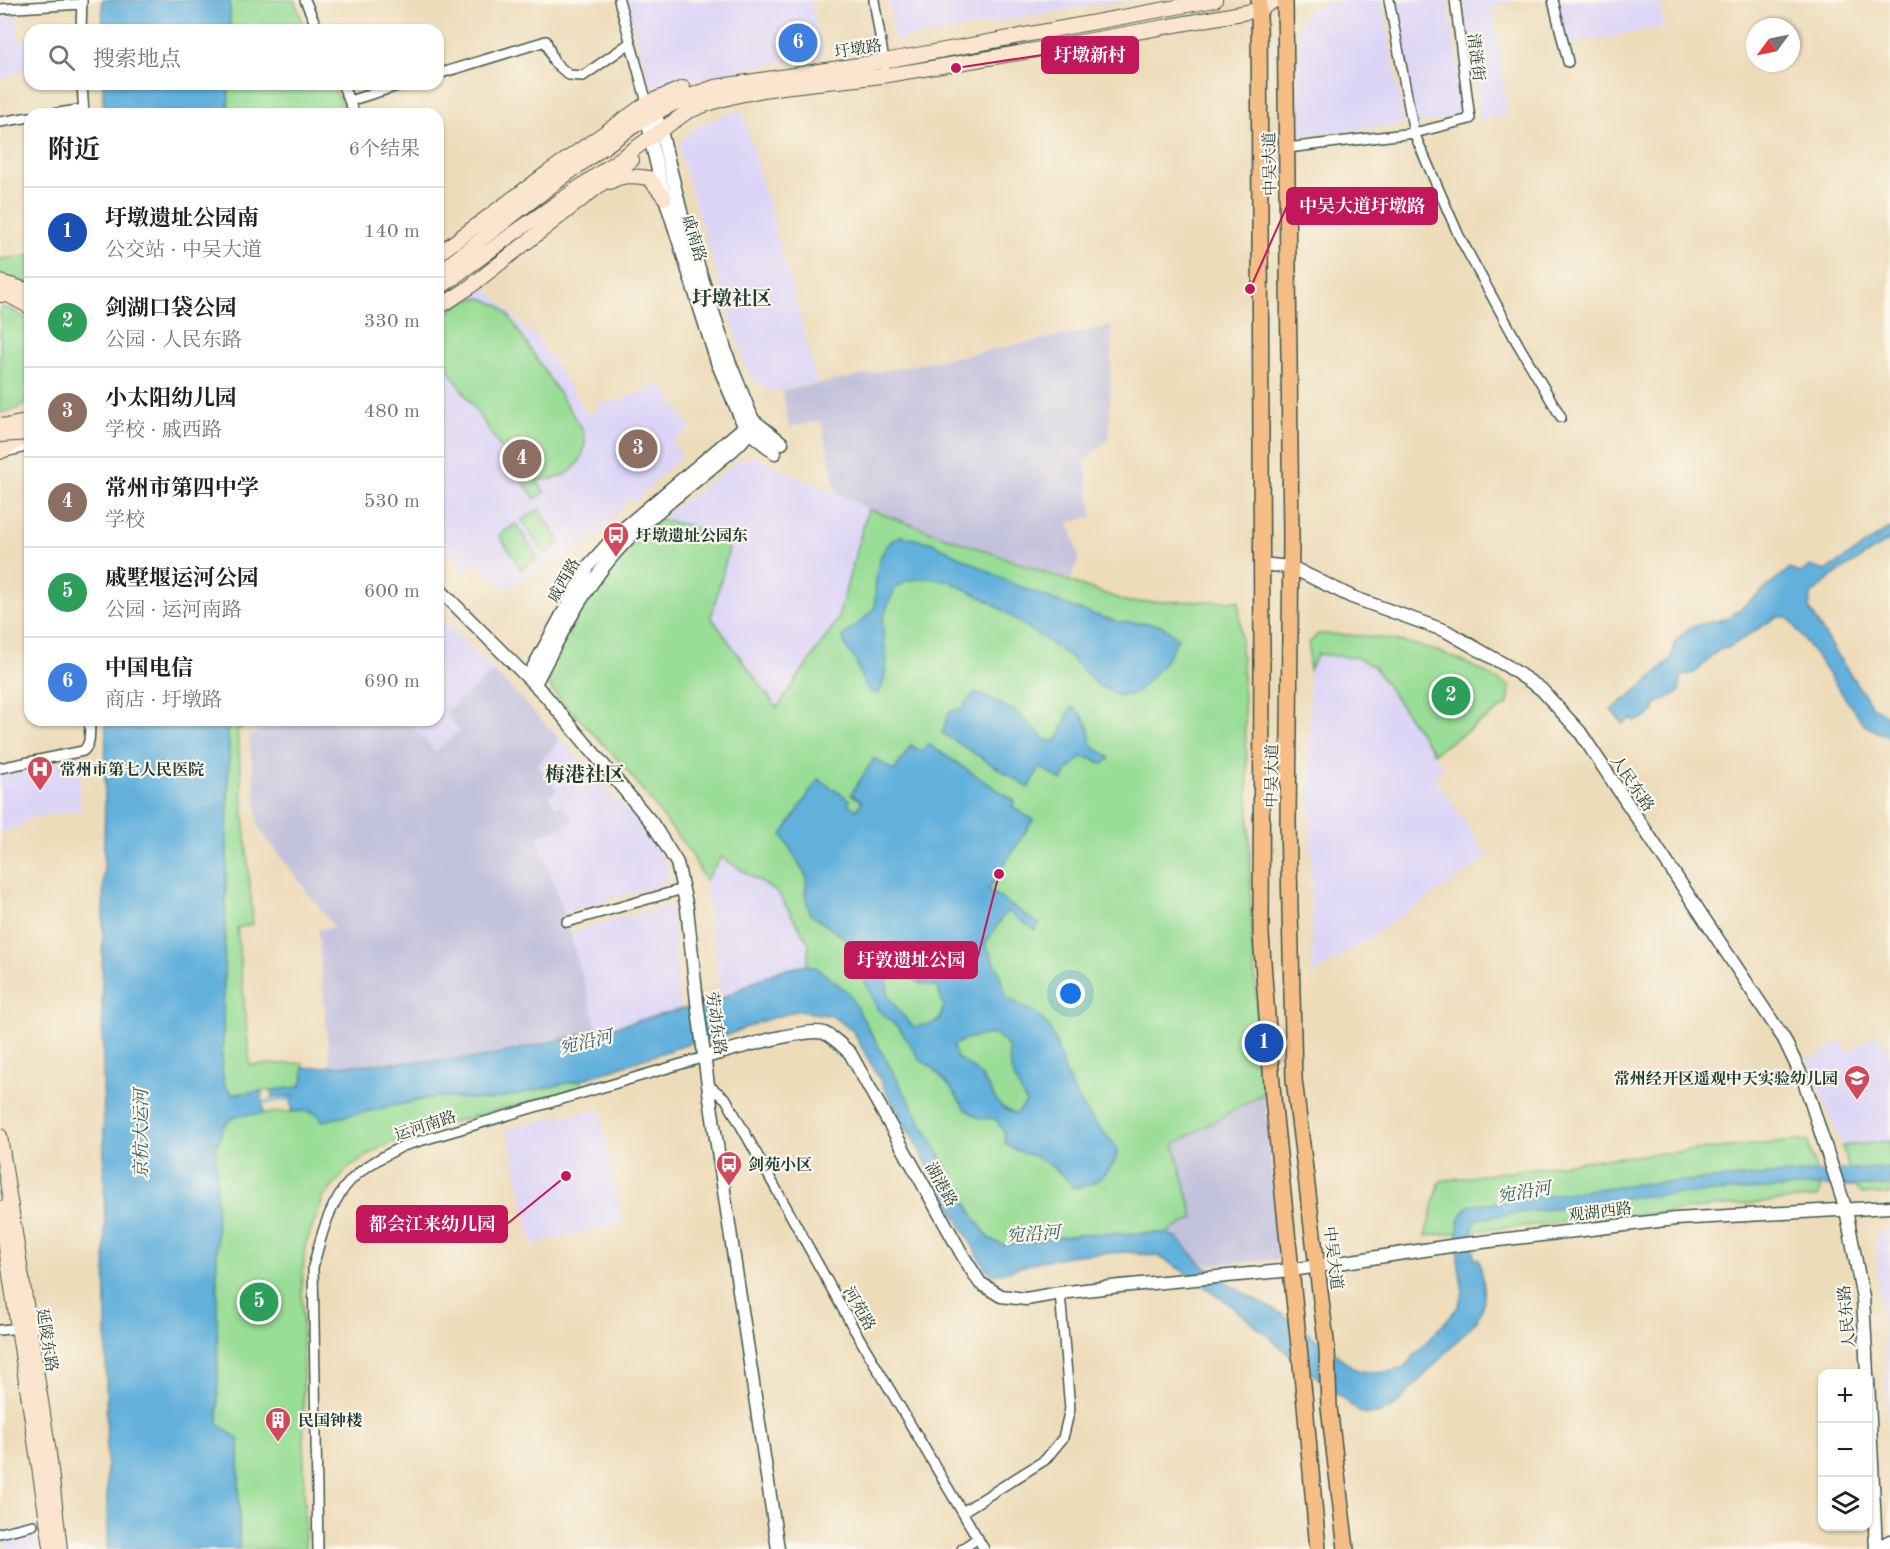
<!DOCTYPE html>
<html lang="zh">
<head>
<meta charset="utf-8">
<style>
  body { margin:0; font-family:"Old Standard TT","Noto Serif SC",serif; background:#f2f2f2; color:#202124 }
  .controls { position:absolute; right:18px; bottom:18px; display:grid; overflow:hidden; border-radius:12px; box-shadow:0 2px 4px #0004 }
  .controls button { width:54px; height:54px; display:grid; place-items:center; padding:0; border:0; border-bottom:2px solid #e0e0e0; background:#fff; color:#202124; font:30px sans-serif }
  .compass { position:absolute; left:1746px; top:18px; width:54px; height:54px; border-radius:50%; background:#fff; box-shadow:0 2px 4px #0004; rotate:237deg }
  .you { position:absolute; left:1071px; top:994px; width:21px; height:21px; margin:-15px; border:4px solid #fff; border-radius:50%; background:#1a73e8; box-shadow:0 0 0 9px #1a73e833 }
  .badge { display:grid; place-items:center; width:39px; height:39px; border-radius:50%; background:#d93025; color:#fff; font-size:20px; font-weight:700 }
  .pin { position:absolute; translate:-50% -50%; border:3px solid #fff; box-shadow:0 2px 6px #0006 }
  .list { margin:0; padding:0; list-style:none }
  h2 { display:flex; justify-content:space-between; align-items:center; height:78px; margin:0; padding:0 24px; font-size:26px }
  h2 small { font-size:20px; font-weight:400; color:#757577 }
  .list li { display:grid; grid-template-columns:39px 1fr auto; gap:18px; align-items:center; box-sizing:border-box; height:90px; padding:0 24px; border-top:2px solid #e0e0e0 }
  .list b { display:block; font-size:22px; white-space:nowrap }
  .list p { margin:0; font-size:20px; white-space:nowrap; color:#757577 }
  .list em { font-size:20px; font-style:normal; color:#757577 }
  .icon { flex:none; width:33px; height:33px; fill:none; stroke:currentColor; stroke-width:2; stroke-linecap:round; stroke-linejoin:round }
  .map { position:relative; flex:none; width:1890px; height:1549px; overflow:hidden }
  .search { position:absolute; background:#fff; box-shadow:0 2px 4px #0004; left:24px; top:24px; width:420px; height:66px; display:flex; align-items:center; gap:15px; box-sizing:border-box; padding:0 21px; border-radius:18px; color:#757577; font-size:22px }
  .panel { position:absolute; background:#fff; box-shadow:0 2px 4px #0004; left:24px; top:108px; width:420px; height:618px; border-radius:18px }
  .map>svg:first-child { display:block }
  .built { fill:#ddd5f6 }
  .industrial { fill:#c2c1dc }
  .green { fill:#99dd96; stroke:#5c8d65; stroke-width:1.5 }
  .water { fill:#62b0dc; stroke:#407688; stroke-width:1.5; fill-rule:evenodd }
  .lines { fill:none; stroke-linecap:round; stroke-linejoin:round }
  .stream { stroke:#62b0dc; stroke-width:3 }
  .minor-casing { stroke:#3e5548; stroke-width:12 }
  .tertiary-casing { stroke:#3e5548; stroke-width:15 }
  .secondary-casing { stroke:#3e5548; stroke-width:16 }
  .primary-casing { stroke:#3e5548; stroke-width:18 }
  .minor { stroke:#fff; stroke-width:9 }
  .tertiary { stroke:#fff; stroke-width:12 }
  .secondary { stroke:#fbe5cf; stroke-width:14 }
  .primary { stroke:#f6be87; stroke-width:15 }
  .secondary-bridge-casing { stroke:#3e5548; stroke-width:16; stroke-linecap:butt }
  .secondary-bridge { stroke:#fbe5cf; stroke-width:14 }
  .labels { text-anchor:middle; stroke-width:4.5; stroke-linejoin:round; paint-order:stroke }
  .street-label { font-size:16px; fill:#1f3d34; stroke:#fbf7ec }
  .poi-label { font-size:16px; font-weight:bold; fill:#1f3d34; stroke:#fbf7ec; text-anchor:start }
  .water-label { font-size:18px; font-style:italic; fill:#336066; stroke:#fbf7ec }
  .quarter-label { font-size:20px; font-weight:bold; fill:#1f3d34; stroke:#fbf7ec }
  .leader { fill:none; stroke:#c2185b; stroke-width:2 }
  .callout-dot { fill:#c2185b; stroke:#fbf7ec; stroke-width:2 }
  .callout { fill:#c2185b; stroke:#c2185b; stroke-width:2 }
  .callout-label { font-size:18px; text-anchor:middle; font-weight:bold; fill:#fff }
</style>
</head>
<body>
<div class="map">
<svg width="1890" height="1549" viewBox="0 0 1890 1549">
  <rect width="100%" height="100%" fill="#fbf7ec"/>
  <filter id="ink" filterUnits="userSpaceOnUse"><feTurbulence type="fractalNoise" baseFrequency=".0167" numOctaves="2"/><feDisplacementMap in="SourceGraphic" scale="12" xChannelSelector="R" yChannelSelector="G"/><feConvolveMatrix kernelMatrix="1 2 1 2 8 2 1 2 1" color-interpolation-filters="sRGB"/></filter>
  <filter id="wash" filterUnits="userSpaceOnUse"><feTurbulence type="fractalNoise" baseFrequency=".008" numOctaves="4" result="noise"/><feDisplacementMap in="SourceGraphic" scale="24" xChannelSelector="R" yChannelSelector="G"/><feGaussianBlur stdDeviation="1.35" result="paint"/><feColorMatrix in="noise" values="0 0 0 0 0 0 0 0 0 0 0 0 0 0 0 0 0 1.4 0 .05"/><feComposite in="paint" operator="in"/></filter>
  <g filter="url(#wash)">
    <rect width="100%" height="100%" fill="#eddcb9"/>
    <path class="built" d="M626,0h185l12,56 -72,12 -94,20 -8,-8z
      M889,0h245l-58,8 -181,33z
      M1353,0h29l22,124 -105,12 -1,-109 10,-17 17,-7z
      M1395,0h53l17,114 -51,11z
      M1464,0h54l-25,6 15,109 -28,5z
      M1559,0h100l5,27 -93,17 -7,-5 -6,-26z
      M17,15l1,24 12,2v27l-15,5 -15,8v-64z
      M742,109l76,274 -49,9 -21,-18 -68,-220 1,-14 19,-15z
      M484,285l31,32 10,13 9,3 55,82 14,-14 14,1 44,-19 30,46 -19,13 9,13 -47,48 -4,-5 -31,37 -93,54 -30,-28 -11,11 -27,-38v-217z
      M753,456l58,27 26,10 31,16 -31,112 -60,87 -66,-91 18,-68 -51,-27 -18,-3 77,-57z
      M438,613l56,59 -48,40 14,19 -26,22 -26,-33h30z
      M1318,653l39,5 16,8 71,102 -10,8 55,82 -177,118 -3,-306z
      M561,740l87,93 22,39 -3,8 -5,4 -98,29 -27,-77 31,-11 -19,-29 8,-6 -21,-25z
      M76,757l3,4 1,49 -54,9v4l-26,11v-60z
      M721,857l57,36 31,50 -2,22 -26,5 -22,9 -38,20 -16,-118z
      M665,906h4l2,5 9,98 -82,22 -29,-98z
      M1877,1033l13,19v89l-48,5 -35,-88 3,-2 3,4 28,-19 8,11z
      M600,1110l22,113 -89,21 -26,-115 40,-11z
      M1890,1229v267l-4,-139 -11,-118 4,-8z
      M33,1525l5,24h-32l-3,-17z"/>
    <path class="industrial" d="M1112,326l-3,112 -24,23 8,56 -24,5 10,35 -8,23 -203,-71 -31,-16 -16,-72 -32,6 -7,-36z
      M494,672l67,68 -24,25 20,25 -8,6 7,11 5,-3 13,16 -6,5 -31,11 27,77 34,118 -117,27 -151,8 -12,-136 16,-3 -75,-99 -10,-91 24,-17h135l27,32 25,-21 -15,-19z
      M1264,1093l16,166 -78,6 -16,-19 -20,-13 28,-15 -21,-74z"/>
    <path class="green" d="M230,0h64l12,30h-76z
      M229,84h102l16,30h-119z
      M30,256v29l-11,-5 -19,-4v-17z
      M482,298l18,8 7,7 76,117c9,31 -17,54 -47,49l9,14 -10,6 -97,-145c0,-8 -1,-17 1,-24 5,-20 24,-31 43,-32z
      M0,307l12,3 18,11v78l-14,10 -16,4z
      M539,509l22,34 -17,11 -22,-34z
      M868,509l260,93 111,-1 9,184 4,155 12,153 -90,51 20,74 -28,15 -81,1 -82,11 -13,-6 -12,-16 -141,-224 -38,-5 8,-29 2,-22 -31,-50 -57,-36 -16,24 -13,-26 -68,-89 -72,-76 -5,-11 2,-13 48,-81 26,-30 37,-36 32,7 37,23 -18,68 66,91 60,-87z
      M516,524l22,34 -17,11 -22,-34z
      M1318,634c51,0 106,7 152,31 14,6 27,15 40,22l-2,17 -74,49 -61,-87 -16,-8 -39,-4 -9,16v-27z
      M226,720h30l-19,10 16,194 -16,4 13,137 53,-2 1,14 -3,8 -7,3 -61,6 -8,-8 -3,-15 7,-324z
      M581,1080l2,7 -159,43 -43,17 -34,22 -24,30 -18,47 -3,37 3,266h-66v-109l-21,-16 -2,-275 6,-19 8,-11 12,-5 65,-3 11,3 5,7 112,-24 56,3z
      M1807,1140l14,47 -4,10 -392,39 15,-55 160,-22z
      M1890,1141v53h-28l-8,-8 -12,-40z"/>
    <path class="water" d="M102,0h128v30h-127z
      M103,84h126l-1,30h-125z
      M1890,528v12l-53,33 -26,22 -2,13 25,43 38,55 18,12v20l-26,-13 -73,-104 -6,-4h-9l-48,31c-17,1 -20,17 -34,25 -5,2 -9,1 -13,5l-2,14c-9,6 -17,8 -26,14l3,3 -9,8 -12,4 -2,-3 -10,6 -12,-14 35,-27 25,-24 5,-19 16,-14 37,-8 60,-49 11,4 10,-7 16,5z
      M901,536l32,7 78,40 69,27 38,12 30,1 13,2 17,13c-11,24 -26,41 -46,57h-15l-21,-11 -26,-27 -78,-54 -43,-22 -24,-3 -19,3 -11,8 -7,15 -6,19 5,38 -3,20 -5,12h-8c-10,-13 -10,-16 -15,-31 -5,-11 -11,-10 -13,-26l20,-16 12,-13c0,-24 -1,-61 26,-71z
      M975,692l40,19 32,30h9c7,-11 9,-23 16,-34 16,9 18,24 20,40l10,5 8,6 -7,6 -11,-5 -10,-2 -15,14 -5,10 -22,-14 -11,21 -87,-55 7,-21 13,-4z
      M106,720h120l3,27 -7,324 3,15 8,8 29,-3 1,23c-33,1 -38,2 -47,35l2,275 21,16v109h-132l-1,-227 -4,-339z
      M928,744l87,57 -3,5 21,14 -45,70 51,34 -4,6 -28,-19 -22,33 13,25 9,29c10,6 23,11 32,18 18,15 20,43 29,63 3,8 8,16 13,24 10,18 26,30 37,47 -3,21 -23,37 -44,38 -9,-11 -24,-25 -38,-31 -14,-5 -18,-4 -31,-14l-1,-11 -8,-13 -17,-1 -14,-9 -11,-17 -23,-26 -10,-5 -21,-32 -22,-19 -20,-44 -3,-16 -12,-13 -33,-23 -5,-19 2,-17 -25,-43 36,-56 32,21 -2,4 9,6 5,-9 -11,-7 23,-36 20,13 17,-26 11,7zM901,972l7,3 11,8 18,4 7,19 -5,14 -8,4 -18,3 -14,-16 -11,-15 -1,-16zM989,1034l9,2 11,12c-1,25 8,32 17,55l-10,11c-20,-7 -20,-15 -30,-31 -7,-12 -19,-19 -30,-26l-3,-12 13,-6z
      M807,965l10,3 31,24 130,231 12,16 13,6 82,-11 81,-1 12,5 24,27 39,27 41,22 75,56c17,4 31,4 47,-3l54,-60 5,-15 -5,-32v-32l2,-11 8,-11 158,-21 264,-18v19h-77l-180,11 -156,22 -4,8 1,32h5c5,26 10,36 -2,61l-81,85c-16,9 -20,12 -37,7l-130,-108 -46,-33 -25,-15 -31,-4 -52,3 -35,6 -46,14 -9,-7 -133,-238 -22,-15 -33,-4 -32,9 -45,18 -23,3 -116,39 -90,20 -56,-3 -112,24c-7,-12 -18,-10 -31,-9l-1,-14h4v-2l-23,1v-7l22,-2 7,-3 3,-8 -1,-9 178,-10 117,-27 123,-32 38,-20 22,-9z"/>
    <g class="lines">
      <path class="stream" d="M261,1103l33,-5"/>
    </g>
  </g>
  <g filter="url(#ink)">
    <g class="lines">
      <g class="minor-casing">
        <path id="minor" d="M305,0l13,30
          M619,0l28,103
          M874,0l11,67
          M1389,0l25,133 45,103 59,108 43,73
          M1553,0l15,62
          M0,9l82,-5
          M81,30l1,-30
          M438,74l108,-33 8,21 15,13 14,1 47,-33
          M82,84l2,30
          M342,84l13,30
          M349,101l55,-17
          M52,114l32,-5
          M0,122l30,-5
          M1287,148l127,-15 56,-14 -15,-119
          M5,452l25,-6
          M0,768l83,-17c9,-7 6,-20 7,-31
          M567,922l116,-33
          M708,1085l18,14 128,230 130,220
          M0,1330l21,-2
          M962,1512l83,-52 18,-22 7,-29 -10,-116
          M0,1533l33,-8
          M318,1549l-5,-282c8,-30 16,-65 39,-88 14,-14 34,-24 51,-33l302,-89
          M962,1549l16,-11"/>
      </g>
      <g class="tertiary-casing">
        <path id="tertiary" d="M650,107l5,5 6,19 21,85 47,145 24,59 29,23
          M646,110c0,11 5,21 5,32l14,56 52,164 27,64 5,6 26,21
          M1261,564l30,3 61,30 94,34 61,35 34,23 39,43 204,307 20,42 42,129 17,88 4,76
          M438,588l107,107 107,128 25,40 10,45 10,94 11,83 70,464
          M528,677l61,-112 28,-31 133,-112
          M535,684c26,-50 51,-102 91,-143 28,-29 61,-52 91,-78 12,-10 29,-22 34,-36
          M705,1057c23,-6 101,-30 119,-24 10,4 18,13 26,20l113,203 17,27 21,13 25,3 34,-6 60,-7 172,-16 165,-25 218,-26 215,-12
          M1868,1379l8,170
          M1876,1549l14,-8"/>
      </g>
      <g class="secondary-casing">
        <path id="secondary" d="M610,182c13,-8 24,-6 39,-4l16,20
          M438,254l109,-81 100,-70 36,-15
          M438,273c41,-32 83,-64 124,-95 49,-36 94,-73 153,-91l169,-26 331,-61
          M0,282l30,9
          M438,289l76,-56 173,-121c63,-28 134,-27 201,-37 124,-20 247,-43 371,-65l16,-10
          M0,295h8l22,12
          M438,308l29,-19 165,-129
          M0,452l30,-19
          M0,1136l49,317 11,96
          M0,1208l51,339"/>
      </g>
      <g class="primary-casing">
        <path id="primary" d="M1259,0l3,661 -1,274 12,163 31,296 14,155
          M1285,0l6,539 -3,284 6,256 33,270 2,58 17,142"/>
      </g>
      <use href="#minor" class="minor"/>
      <use href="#tertiary" class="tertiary"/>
      <use href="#secondary" class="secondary"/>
      <use href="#primary" class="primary"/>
      <g class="secondary-bridge-casing">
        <path id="secondary-bridge" d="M0,425l6,1 24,-5
          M0,435l30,-2"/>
      </g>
      <use href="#secondary-bridge" class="secondary-bridge"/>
    </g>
  </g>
  <defs>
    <g id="bus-pin" transform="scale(1.35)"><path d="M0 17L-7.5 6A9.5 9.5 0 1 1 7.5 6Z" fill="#d1495b" stroke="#fbf7ec"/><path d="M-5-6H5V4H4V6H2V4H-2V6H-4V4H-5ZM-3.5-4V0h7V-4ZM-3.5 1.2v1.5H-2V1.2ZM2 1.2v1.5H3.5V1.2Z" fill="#fff"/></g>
    <g id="hospital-pin" transform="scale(1.35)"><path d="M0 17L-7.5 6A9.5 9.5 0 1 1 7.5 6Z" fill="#d1495b" stroke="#fbf7ec"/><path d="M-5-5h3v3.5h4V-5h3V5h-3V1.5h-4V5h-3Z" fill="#fff"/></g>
    <g id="school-pin" transform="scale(1.35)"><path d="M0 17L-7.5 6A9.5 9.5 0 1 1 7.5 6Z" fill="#d1495b" stroke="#fbf7ec"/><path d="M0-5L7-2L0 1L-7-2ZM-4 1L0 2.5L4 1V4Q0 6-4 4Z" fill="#fff"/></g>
    <g id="building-pin" transform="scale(1.35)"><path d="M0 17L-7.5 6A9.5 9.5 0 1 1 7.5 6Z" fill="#d1495b" stroke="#fbf7ec"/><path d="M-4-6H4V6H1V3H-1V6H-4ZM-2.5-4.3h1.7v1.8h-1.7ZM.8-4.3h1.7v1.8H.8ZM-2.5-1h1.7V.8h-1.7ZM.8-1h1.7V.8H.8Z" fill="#fff"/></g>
  </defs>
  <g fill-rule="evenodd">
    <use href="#bus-pin" x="616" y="535"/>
    <use href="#hospital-pin" x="40" y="769"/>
    <use href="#school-pin" x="1857" y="1078"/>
    <use href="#bus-pin" x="729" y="1164"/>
    <use href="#building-pin" x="278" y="1420"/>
  </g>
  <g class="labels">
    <g class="street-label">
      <text transform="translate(858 48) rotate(-9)" y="6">圩墩路</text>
      <text transform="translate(1477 57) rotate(83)" y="6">清涟街</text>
      <text transform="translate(1269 164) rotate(-91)" y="6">中吴大道</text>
      <text transform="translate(695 238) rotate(73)" y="6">戚南路</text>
      <text transform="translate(563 580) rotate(-60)" y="6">戚西路</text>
      <text transform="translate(1271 776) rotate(-89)" y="6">中吴大道</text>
      <text transform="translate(1633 783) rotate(56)" y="6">人民东路</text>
      <text transform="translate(717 1023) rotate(82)" y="6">劳动东路</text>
      <text transform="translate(425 1125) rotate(-18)" y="6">运河南路</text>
      <text transform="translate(942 1184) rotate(61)" y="6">湖港路</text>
      <text transform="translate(1600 1211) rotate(-7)" y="6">观湖西路</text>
      <text transform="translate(1334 1258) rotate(83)" y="6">中吴大道</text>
      <text transform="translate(860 1308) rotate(60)" y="6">河苑路</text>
      <text transform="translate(1846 1317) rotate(-95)" y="6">人民东路</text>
      <text transform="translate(48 1340) rotate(81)" y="6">延陵东路</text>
    </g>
    <g class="poi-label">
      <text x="636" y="541">圩墩遗址公园东</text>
      <text x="60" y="775">常州市第七人民医院</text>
      <text x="1838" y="1084" text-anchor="end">常州经开区遥观中天实验幼儿园</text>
      <text x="748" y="1170">剑苑小区</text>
      <text x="298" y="1426">民国钟楼</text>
    </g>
    <g class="water-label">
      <text transform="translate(586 1042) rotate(-13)" y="6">宛沿河</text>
      <text transform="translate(141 1134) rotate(-90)" y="6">京杭大运河</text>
      <text transform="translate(1524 1192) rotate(-9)" y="6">宛沿河</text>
      <text transform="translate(1033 1234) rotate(-4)" y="6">宛沿河</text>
    </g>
    <g class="quarter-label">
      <text x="732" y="305">圩墩社区</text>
      <text x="585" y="781">梅港社区</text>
    </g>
  </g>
  <path class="leader" d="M956 68L1042 55M1250 289L1287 206M999 874L977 960M566 1176L507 1224"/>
  <g class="callout-dot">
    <circle cx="956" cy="68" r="6"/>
    <circle cx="1250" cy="289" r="6"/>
    <circle cx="999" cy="874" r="6"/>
    <circle cx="566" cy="1176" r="6"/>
  </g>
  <g class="callout">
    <rect x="1042" y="37" width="96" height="36" rx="6"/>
    <rect x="1287" y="188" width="150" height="36" rx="6"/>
    <rect x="845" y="942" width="132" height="36" rx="6"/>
    <rect x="357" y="1206" width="150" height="36" rx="6"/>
  </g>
  <g class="callout-label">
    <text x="1090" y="61">圩墩新村</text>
    <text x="1362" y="212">中吴大道圩墩路</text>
    <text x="911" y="966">圩敦遗址公园</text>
    <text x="432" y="1230">都会江来幼儿园</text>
  </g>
</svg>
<div class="controls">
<button>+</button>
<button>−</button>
<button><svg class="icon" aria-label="layers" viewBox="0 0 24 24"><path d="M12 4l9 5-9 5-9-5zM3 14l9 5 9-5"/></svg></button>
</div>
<svg class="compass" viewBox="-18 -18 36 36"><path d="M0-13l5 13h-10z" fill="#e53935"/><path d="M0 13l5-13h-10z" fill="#757577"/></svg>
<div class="you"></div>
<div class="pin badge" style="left:1264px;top:1043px;background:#1a4fb4">1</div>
<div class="pin badge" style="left:1451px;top:696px;background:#2e9e5b">2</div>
<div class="pin badge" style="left:638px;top:449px;background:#8d6e63">3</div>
<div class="pin badge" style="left:522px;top:459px;background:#8d6e63">4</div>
<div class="pin badge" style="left:259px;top:1302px;background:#2e9e5b">5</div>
<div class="pin badge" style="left:798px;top:43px;background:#3f7fe0">6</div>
<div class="search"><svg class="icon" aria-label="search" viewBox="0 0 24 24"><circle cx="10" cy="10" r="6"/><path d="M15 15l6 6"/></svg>搜索地点</div>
<section class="panel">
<h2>附近<small>6个结果</small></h2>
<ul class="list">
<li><span class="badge" style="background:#1a4fb4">1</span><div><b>圩墩遗址公园南</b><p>公交站 · 中吴大道</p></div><em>140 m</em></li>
<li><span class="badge" style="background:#2e9e5b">2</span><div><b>剑湖口袋公园</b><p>公园 · 人民东路</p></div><em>330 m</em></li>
<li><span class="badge" style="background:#8d6e63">3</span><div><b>小太阳幼儿园</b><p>学校 · 戚西路</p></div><em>480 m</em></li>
<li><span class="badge" style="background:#8d6e63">4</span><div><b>常州市第四中学</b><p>学校</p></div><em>530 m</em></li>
<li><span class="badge" style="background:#2e9e5b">5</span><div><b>戚墅堰运河公园</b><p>公园 · 运河南路</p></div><em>600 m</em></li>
<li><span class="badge" style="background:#3f7fe0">6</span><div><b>中国电信</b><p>商店 · 圩墩路</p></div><em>690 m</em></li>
</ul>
</section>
</div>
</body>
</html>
